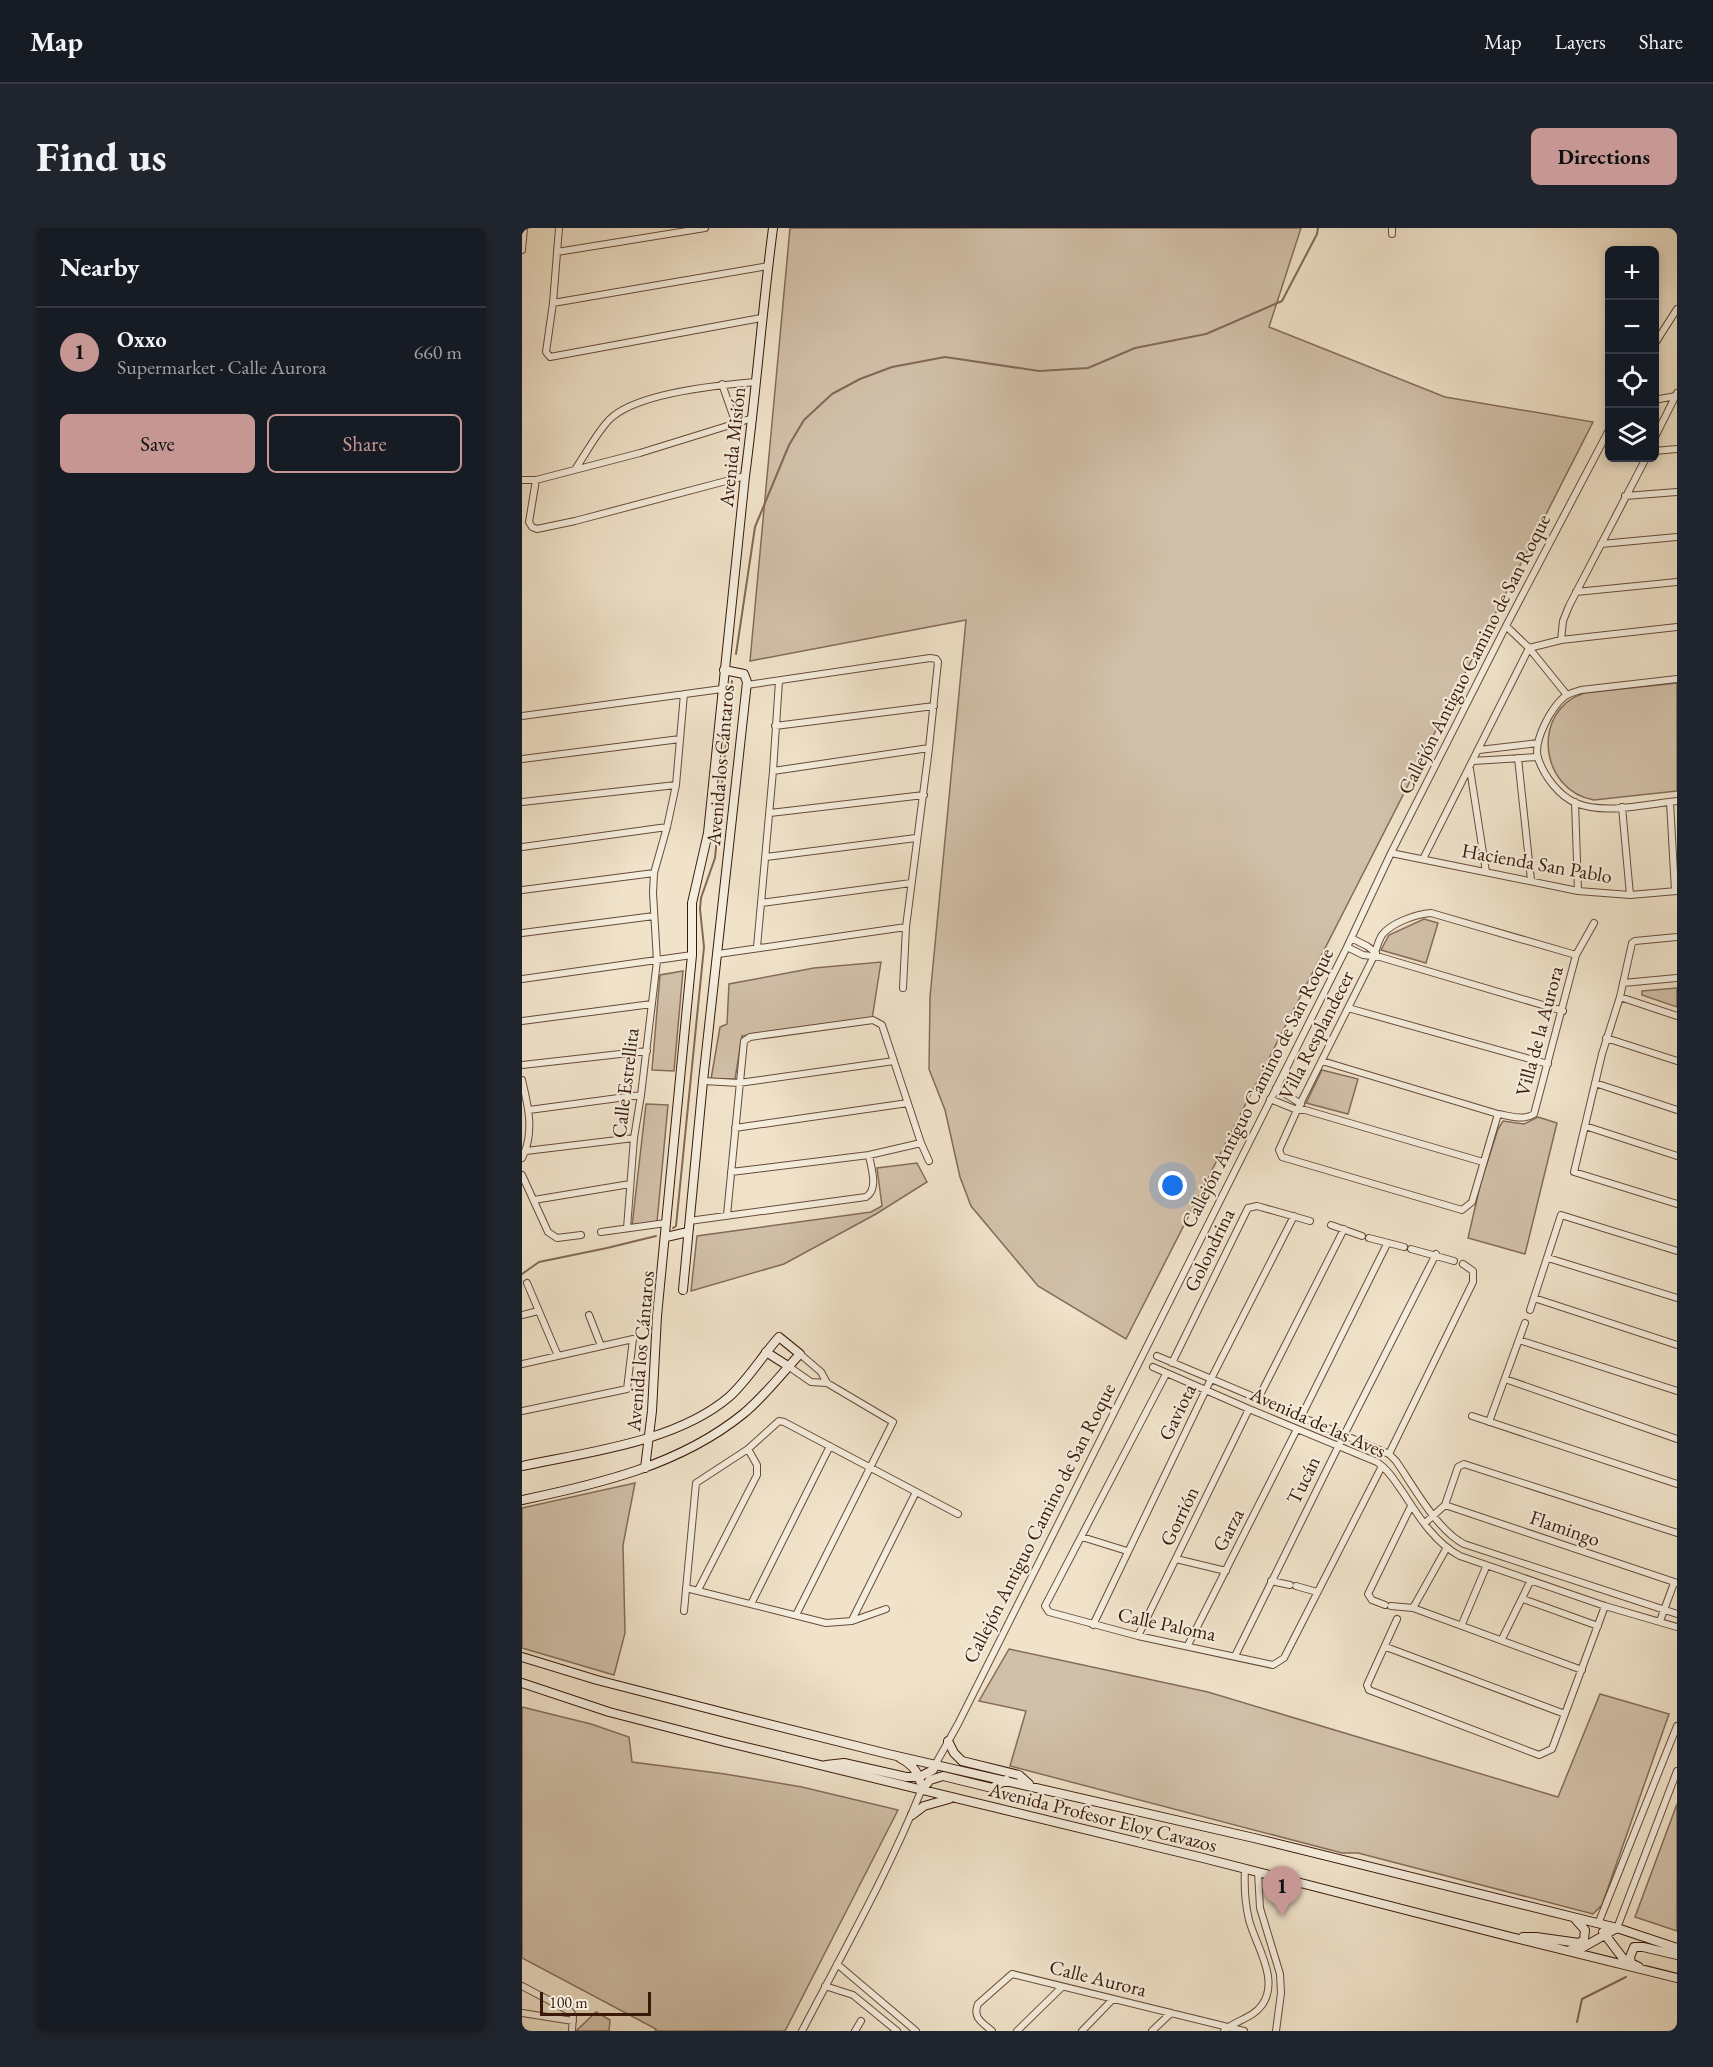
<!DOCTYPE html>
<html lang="en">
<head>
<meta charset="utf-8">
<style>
  body { margin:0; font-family:"EB Garamond",serif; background:#20242c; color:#f1f3f6 }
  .controls { position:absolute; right:18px; top:18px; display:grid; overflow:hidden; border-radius:9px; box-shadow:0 3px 9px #0003 }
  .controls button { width:54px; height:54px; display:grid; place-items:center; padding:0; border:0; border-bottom:2px solid #363941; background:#171b24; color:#f1f3f6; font:30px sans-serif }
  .scale { position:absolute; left:18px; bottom:15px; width:111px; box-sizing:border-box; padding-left:6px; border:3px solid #391809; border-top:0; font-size:16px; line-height:21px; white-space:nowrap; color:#391809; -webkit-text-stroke:4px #f5eddd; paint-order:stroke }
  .you { position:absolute; left:651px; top:958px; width:21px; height:21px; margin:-15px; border:4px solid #fff; border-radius:50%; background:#1a73e8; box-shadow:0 0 0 9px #1a73e833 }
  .badge { display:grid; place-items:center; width:39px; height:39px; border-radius:50%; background:#c59692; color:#111; font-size:20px; font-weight:700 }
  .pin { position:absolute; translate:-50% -50px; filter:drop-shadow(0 2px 3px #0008) }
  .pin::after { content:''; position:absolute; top:32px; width:21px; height:18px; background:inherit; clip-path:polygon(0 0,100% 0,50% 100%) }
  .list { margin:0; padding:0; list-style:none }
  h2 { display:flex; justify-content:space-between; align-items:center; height:78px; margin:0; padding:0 24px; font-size:26px }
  h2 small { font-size:20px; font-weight:400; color:#9ea1a6 }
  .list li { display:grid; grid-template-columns:39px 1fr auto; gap:18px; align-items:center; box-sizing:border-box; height:90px; padding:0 24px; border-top:2px solid #363941 }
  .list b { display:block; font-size:22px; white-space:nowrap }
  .list p { margin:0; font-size:20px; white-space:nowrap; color:#9ea1a6 }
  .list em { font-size:20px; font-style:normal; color:#9ea1a6 }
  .actions { display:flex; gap:12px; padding:18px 24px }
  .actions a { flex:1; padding:14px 0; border:2px solid #c59692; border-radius:9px; text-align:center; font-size:21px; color:#c59692 }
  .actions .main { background:#c59692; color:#111 }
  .icon { flex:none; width:33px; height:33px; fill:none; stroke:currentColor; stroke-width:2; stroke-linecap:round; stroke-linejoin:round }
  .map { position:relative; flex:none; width:1155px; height:1803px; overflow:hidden; border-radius:9px }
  header { display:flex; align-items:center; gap:36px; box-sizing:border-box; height:84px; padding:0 30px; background:#171b24; border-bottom:2px solid #363941 }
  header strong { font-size:28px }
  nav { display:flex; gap:33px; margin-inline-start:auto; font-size:21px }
  .intro { display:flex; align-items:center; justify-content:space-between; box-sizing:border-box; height:144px; padding:0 36px }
  h1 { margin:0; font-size:42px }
  .button { padding:15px 27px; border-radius:9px; background:#c59692; color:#111; font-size:21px; font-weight:700 }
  main { display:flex; gap:36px; padding:0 36px }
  aside { flex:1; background:#171b24; border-radius:9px; box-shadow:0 3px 9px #0003 }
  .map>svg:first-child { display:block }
  .green { fill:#d1c0a9; stroke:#856c59; stroke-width:1.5 }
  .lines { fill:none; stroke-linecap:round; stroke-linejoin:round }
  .stream { stroke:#826855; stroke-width:2 }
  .street-casing { stroke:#674b39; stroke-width:8 }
  .secondary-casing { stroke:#391809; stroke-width:10 }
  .street { stroke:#f5eddd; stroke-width:6 }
  .secondary { stroke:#f5eddd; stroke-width:8 }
  .labels { text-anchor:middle; stroke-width:4.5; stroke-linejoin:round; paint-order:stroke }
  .street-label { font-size:20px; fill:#391809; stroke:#f5eddd }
</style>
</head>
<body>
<header>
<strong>Map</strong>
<nav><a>Map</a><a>Layers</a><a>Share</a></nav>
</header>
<div class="intro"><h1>Find us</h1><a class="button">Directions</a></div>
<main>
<aside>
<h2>Nearby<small></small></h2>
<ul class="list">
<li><span class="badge">1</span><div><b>Oxxo</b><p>Supermarket · Calle Aurora</p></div><em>660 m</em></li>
</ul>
<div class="actions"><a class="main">Save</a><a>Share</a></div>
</aside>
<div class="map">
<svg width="1155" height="1803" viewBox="0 0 1155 1803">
  <rect width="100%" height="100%" fill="#f0e3ca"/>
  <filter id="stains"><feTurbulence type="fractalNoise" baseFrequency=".00333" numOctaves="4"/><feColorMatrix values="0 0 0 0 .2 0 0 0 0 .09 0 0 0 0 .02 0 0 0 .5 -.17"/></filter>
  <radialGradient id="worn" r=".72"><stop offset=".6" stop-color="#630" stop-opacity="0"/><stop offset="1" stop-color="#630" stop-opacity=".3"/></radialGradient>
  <path class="green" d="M268,0h511l-32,99 176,70 148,25 -467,917 -88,-53 -67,-80 -11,-29 -15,-67 -16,-41 1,-72 36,-377 -216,41z
    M1155,455v108l-83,9c-54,-9 -64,-89 -10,-107z
    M902,691l14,4 -12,40 -45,-13 8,-15z
    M359,734l-9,57 -130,17 -7,43h-24l9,-52 7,-3 2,-40 85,-16z
    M161,743l-9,100 -22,-1 8,-95z
    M1155,760v19l-35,-12v-4z
    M800,842l36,9 -10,35 -42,-11z
    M124,876l22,1 -11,117 -25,4z
    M1016,889l19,6 -32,131 -57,-16 13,-56 17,-53 5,-8 21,3z
    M395,935l10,19 -51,32 -92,50 -93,27 6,-55 174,-24 11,-6 -5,-38z
    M113,1255l-12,62 2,88 -11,42 -92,-27v-140z
    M487,1421l199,43 350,105 42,-103 69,20 -67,191 -9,9 -235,-61h-16l-332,-87 16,-55 -47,-10z
    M0,1479l69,17 38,13 3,25 93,12 77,13 96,23 -113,221h-130l1,-2 -134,-71z
    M1155,1576v127l-42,-14z
    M74,1784l14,8 -1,11h-33z"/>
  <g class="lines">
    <path class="stream" d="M214,426l19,-127 34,-82 15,-25 28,-26 28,-15 32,-12 53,-10 94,14 49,-3 47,-20 71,-14 76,-33 35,-67 1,-6
      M151,1000l3,-2 28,-279 -4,-38 1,-11 14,-40 17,-177
      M0,1046l17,-12 68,-14 49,-12
      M1055,1794l5,-23 44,-22"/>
    <g class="street-casing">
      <path id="street" d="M37,0l-6,75 -7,49 4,5 211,-39
        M870,0v6
        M0,22l2,-22
        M35,24l148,-24
        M31,75l215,-37
        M1132,117l23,-36
        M200,156l14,40
        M1132,172l22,-4
        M1132,211l23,-46
        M1132,223l23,-2
        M54,240c11,-16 21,-36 34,-49 27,-26 108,-34 146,-37
        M0,252h14l104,-27 113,-35
        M14,252l-7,42 3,5 5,2 38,-8 170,-45
        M1103,268l52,-4
        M1079,316l76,-7
        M1054,364l101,-10
        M984,398l23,22 38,47
        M1039,412l2,-19 6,-15 77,-148
        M1155,451l-96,11c-6,2 -12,3 -17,7 -13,11 -31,44 -26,61 6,18 21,38 38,45 28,12 72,1 101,-2
        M225,457l183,-27 6,1 2,3 -9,86
        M0,488l200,-27
        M253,498l159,-20
        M957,522l59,-7
        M996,530l13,122
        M0,531l158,-20
        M951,533l65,-4
        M948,541l16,103
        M251,543l156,-23 -23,179 -3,61
        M0,574l154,-17
        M1053,574l3,89
        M1148,574l5,89
        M1100,579l8,88
        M248,585l154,-18
        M0,619l145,-20
        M869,625l187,38 52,4 47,-4
        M244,629l150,-19
        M901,631l106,-211 32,-8 116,-13
        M0,662l132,-17
        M239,675l150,-20
        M0,705l132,-17
        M829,710l16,8 9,7
        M235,719l16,-176 6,-90
        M825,719l16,8 17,2 183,54
        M196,726l188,-27
        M0,751l170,-24
        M1101,755l54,-5
        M1098,769l12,-54 3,-2 42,-4
        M826,780l200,56
        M1155,788l-57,-19 -18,57 -28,118 103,32
        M0,793l130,-17
        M1084,810l71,23
        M800,833l176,53c13,2 25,7 36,0l42,-159 18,-32
        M0,837l125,-14
        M0,852c6,25 13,53 0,78
        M181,853l36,2 155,-22
        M1073,855l82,27
        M754,860l25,16
        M748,871l27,11h8l178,52
        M7,882l112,-15
        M976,886l-26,88 -10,8 -180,-53 -3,-7 18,-40 76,-152c3,-7 5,-17 9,-23 9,-12 34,-21 49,-22l145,42
        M1063,898l92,30
        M213,900l173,-25
        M4,923l108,-13
        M209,944l138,-17 52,-12
        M0,947l26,57 9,6 24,-3
        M12,972l96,-16
        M205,987l17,-174 6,-4 123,-17 9,5 39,118 8,18
        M167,993l177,-24c13,-8 5,-29 3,-42
        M809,997l31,11
        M105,1000l7,-90 7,-43 16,-134 -4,-68 1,-20 13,-46 9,-42 8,-91
        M79,1004l65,-9
        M847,1010l35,9
        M889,1021l43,12
        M1026,1030l129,40
        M5,1055l31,73
        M1012,1070l143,47
        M1008,1082l31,-95 116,36
        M0,1087l16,-4
        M67,1087l12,31
        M997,1112l158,51
        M278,1126l21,18 6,11
        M635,1128l232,98 7,7c18,26 41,69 68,83l213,70
        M650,1135l76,-155 9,-2 53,15
        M0,1136l111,-25 -6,50 -105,22
        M266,1138l23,16 16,1 66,39 -97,193
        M631,1139l96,42 128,53c12,8 19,21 27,32 15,23 31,49 56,62l145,50 72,21
        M644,1146l-121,232 4,6 89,24 135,29 11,-7 98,-192
        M983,1151l172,60
        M736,1171l86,-170
        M950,1188l205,68
        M779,1189l86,-173
        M967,1194l36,-99
        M867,1226l84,-172v-11l-10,-7
        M923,1277l232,78
        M903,1295l20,-18 13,-38 6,-3 213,69
        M560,1309l45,14
        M654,1331l50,12
        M749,1353l19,4
        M774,1358l21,6
        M164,1360l140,35 26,-2 34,-12
        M176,1362l59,-115v-10l-9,-16
        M1001,1371l75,27
        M229,1376l79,-158
        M863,1377l-13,-5 -4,-6 43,-88
        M869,1378l22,2 169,62
        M891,1380l33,-59
        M162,1383l12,-128 52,-34 31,-28 5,1 174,92
        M875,1391l-30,66 2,5 170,65 13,-6 53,-143
        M330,1392l64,-128
        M1138,1393l14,-38
        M940,1396l24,-57
        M571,1397l118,-246 83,-163
        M616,1408l111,-227
        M980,1411l28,-57
        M666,1417l109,-216
        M864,1419l179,67
        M713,1428l103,-209 98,-193
        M413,1537l23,-41 389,-777 44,-94 115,-227 104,-198
        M736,1644l2,36 20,66 1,19 -5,38
        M1076,1696l79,-198
        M1095,1700l60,-157
        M315,1736l79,67
        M0,1758l49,26 2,4 -1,15
        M303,1758l28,9 44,36
        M0,1785l51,8
        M280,1803c41,-79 86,-158 119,-240
        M333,1803l6,-10
        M470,1803c-9,-8 -20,-13 -14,-27l34,-30 232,57
        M495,1803l45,-44
        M560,1803l31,-32
        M630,1803l19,-18
        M702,1803c11,-11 28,-12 38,-26 18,-25 -6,-59 -13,-85 -4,-17 -5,-33 -4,-51"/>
    </g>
    <g class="secondary-casing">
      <path id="secondary" d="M144,1009l22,-5
        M161,1062l20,-209 44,-399 -3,-8 -20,-4
        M244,1124l22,14
        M0,1238c66,-14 154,-24 207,-69 19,-17 33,-41 50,-60l21,17c-19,20 -36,43 -57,60 -63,51 -144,70 -221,86
        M123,1240l7,-57 5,-95 35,-361v-52l16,-70 37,-357c11,-82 17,-165 28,-248
        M0,1429l75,23 136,35 155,39 366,84 363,90 60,20
        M0,1455l87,29 116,30 478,116 308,79 166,41
        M426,1513l6,12 8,8 57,14 10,9
        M378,1530c9,4 18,13 20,23
        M304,1537l18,-2 62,14h13l14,-7 2,-5
        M399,1563l9,-11 13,-4 49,12 14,-8
        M390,1587l12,-9 25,-7
        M1081,1704l25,33
        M1001,1709h13l43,6 5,-3 1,-10 -9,-10
        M1050,1720l8,1 37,-21
        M1117,1739l-8,-4 -1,-6 4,-10h9l34,8"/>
    </g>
    <use href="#street" class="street"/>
    <use href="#secondary" class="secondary"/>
  </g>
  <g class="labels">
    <g class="street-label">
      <text transform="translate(210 219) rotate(-84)" y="7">Avenida Misión</text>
      <text transform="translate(952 426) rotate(-63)" y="7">Callejón Antiguo Camino de San Roque</text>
      <text transform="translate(198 537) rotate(-85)" y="7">Avenida los Cántaros</text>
      <text transform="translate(1015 635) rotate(10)" y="7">Hacienda San Pablo</text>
      <text transform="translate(1017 803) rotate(-75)" y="7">Villa de la Aurora</text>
      <text transform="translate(794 807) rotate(-63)" y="7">Villa Resplandecer</text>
      <text transform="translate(103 855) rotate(-83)" y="7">Calle Estrellita</text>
      <text transform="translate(735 860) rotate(-63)" y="7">Callejón Antiguo Camino de San Roque</text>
      <text transform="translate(687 1022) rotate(-64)" y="7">Golondrina</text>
      <text transform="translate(118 1123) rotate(-85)" y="7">Avenida los Cántaros</text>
      <text transform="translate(655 1184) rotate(-64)" y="7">Gaviota</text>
      <text transform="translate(796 1194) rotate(24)" y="7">Avenida de las Aves</text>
      <text transform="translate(781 1252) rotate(-64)" y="7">Tucán</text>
      <text transform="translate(657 1288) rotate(-64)" y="7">Gorrión</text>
      <text transform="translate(517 1295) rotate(-63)" y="7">Callejón Antiguo Camino de San Roque</text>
      <text transform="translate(1043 1300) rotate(19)" y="7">Flamingo</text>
      <text transform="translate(706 1302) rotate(-63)" y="7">Garza</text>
      <text transform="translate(645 1396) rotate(12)" y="7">Calle Paloma</text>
      <text transform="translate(581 1589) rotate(14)" y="7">Avenida Profesor Eloy Cavazos</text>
      <text transform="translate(576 1750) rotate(14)" y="7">Calle Aurora</text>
    </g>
  </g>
  <rect width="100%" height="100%" filter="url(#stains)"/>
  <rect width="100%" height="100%" fill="url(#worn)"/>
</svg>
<div class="controls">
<button>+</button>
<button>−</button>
<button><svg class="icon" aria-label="locate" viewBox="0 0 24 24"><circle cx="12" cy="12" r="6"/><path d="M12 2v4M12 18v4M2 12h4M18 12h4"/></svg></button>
<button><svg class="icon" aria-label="layers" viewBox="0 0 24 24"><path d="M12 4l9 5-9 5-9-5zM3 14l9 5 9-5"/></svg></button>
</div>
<div class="scale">100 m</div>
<div class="you"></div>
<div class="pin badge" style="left:760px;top:1688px">1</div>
</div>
</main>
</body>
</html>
